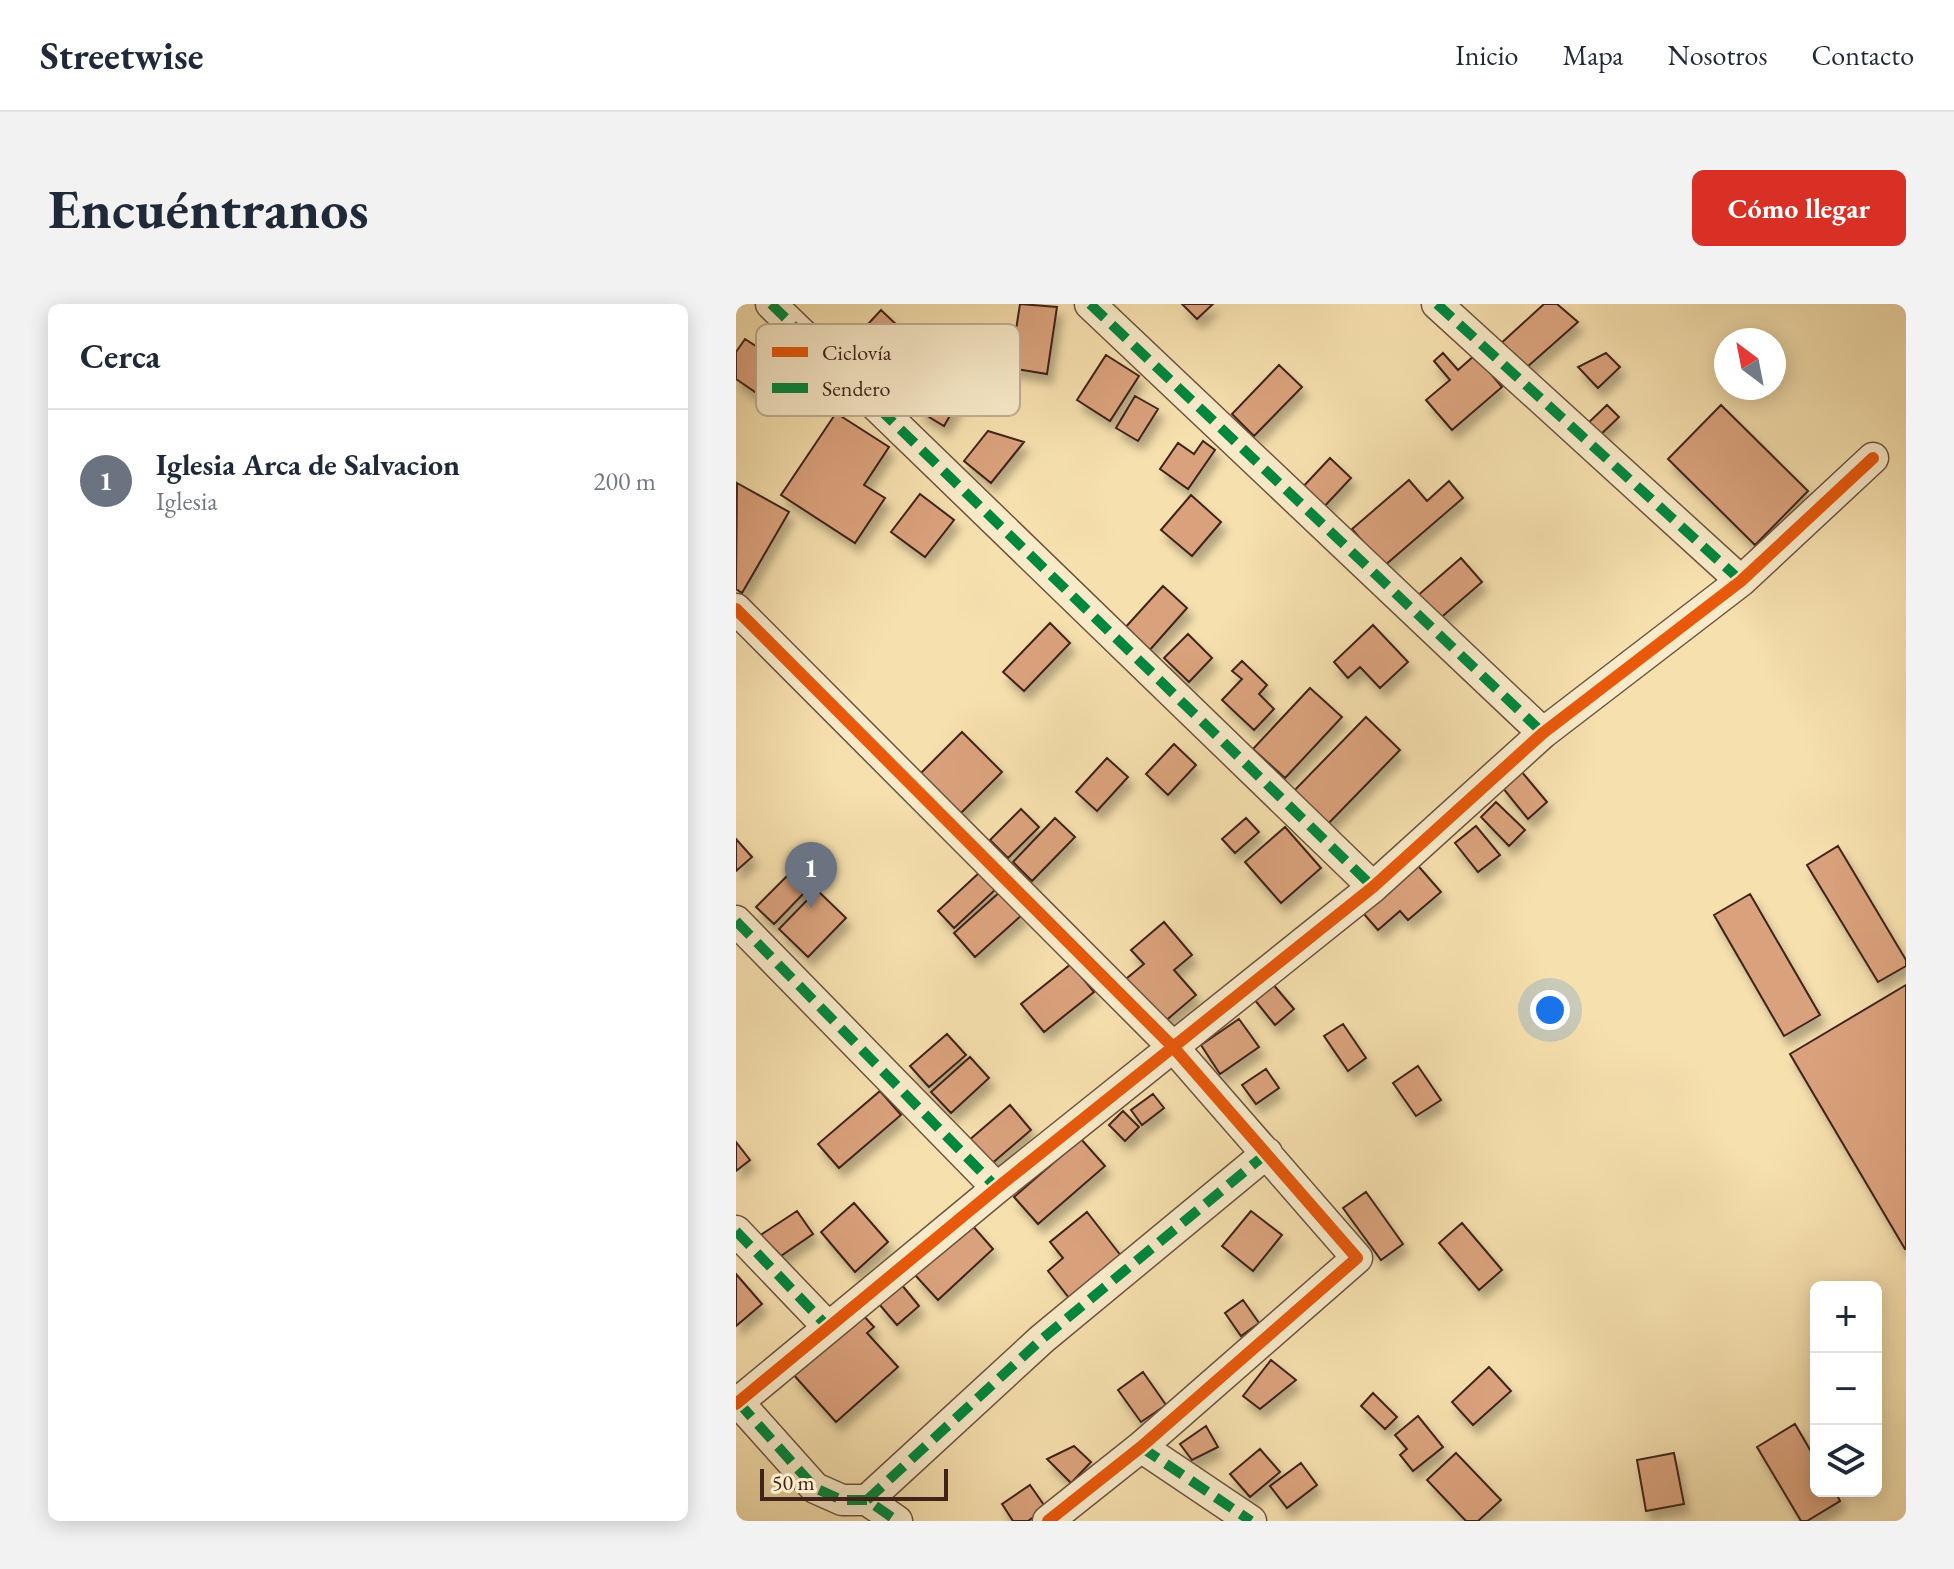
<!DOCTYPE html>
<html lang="es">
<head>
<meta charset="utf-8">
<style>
  body { margin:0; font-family:"EB Garamond",serif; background:#f2f2f3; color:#1f2937 }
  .controls { position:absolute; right:24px; bottom:24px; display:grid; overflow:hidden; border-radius:12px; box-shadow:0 4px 20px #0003 }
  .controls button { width:72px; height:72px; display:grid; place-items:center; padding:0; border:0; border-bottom:2px solid #e0e1e3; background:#fff; color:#1f2937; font:40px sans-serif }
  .compass { position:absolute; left:978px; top:24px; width:72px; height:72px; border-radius:50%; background:#fff; box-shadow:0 4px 20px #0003; rotate:328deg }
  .scale { position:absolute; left:24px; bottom:20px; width:188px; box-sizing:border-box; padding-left:8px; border:4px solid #40241a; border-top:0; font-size:22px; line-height:28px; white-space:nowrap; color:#40241a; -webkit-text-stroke:6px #f9ebca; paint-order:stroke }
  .you { position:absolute; left:814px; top:706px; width:28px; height:28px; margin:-20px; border:6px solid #fff; border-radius:50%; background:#1a73e8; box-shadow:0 0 0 12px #1a73e833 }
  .badge { display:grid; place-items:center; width:52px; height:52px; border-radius:50%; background:#d93025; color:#fff; font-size:26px; font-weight:700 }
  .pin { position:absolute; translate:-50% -66px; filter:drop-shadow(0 2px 4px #0008) }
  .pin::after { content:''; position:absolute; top:42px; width:28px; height:24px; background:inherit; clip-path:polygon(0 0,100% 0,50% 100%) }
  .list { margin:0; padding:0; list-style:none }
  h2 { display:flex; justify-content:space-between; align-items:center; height:104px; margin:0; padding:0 32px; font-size:34px }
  h2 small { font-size:26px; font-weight:400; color:#747a83 }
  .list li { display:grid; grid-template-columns:52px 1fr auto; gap:24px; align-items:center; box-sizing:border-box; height:144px; padding:0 32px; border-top:2px solid #e0e1e3 }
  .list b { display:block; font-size:30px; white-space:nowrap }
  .list p { margin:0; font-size:26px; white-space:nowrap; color:#747a83 }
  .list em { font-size:26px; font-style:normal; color:#747a83 }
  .icon { flex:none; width:44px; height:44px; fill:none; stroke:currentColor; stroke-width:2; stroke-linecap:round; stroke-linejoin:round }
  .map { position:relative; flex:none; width:1170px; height:1217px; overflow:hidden; border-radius:12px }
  header { display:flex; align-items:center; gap:48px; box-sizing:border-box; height:112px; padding:0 40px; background:#fff; border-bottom:2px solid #e0e1e3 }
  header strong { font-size:38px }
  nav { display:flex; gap:44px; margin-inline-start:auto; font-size:28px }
  .intro { display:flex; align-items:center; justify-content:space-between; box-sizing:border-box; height:192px; padding:0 48px }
  h1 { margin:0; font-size:56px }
  .button { padding:20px 36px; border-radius:12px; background:#d93025; color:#fff; font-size:28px; font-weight:700 }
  main { display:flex; gap:48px; padding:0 48px }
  aside { flex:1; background:#fff; border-radius:12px; box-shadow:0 4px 20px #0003 }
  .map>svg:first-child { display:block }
  .building { fill:#daa27c; stroke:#40241a; stroke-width:2; filter:url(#shadow) }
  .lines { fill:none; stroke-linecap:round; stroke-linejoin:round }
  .minor-casing { stroke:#6e533f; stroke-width:33 }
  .minor { stroke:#f9ebca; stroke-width:30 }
  .quiet { stroke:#00873e; stroke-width:10; stroke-dasharray:20 10; stroke-linecap:butt }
  .cycleway-casing { stroke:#f9ebca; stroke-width:17 }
  .cycleway { stroke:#e8590c; stroke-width:12 }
  .key { fill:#f9ebca; stroke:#c2af95; stroke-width:2 }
  .key-label { font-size:22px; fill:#40241a }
</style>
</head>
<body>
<header>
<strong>Streetwise</strong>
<nav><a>Inicio</a><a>Mapa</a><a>Nosotros</a><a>Contacto</a></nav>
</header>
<div class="intro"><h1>Encuéntranos</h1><a class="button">Cómo llegar</a></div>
<main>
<aside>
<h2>Cerca<small></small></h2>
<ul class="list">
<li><span class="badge" style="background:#6b7280">1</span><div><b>Iglesia Arca de Salvacion</b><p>Iglesia</p></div><em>200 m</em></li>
</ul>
</aside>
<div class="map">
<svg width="1170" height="1217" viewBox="0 0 1170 1217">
  <defs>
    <filter id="shadow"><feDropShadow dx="5" dy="9" stdDeviation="4" flood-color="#0004"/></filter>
  </defs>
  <rect width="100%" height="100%" fill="#f6e0ae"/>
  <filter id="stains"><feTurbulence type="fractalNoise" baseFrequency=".0025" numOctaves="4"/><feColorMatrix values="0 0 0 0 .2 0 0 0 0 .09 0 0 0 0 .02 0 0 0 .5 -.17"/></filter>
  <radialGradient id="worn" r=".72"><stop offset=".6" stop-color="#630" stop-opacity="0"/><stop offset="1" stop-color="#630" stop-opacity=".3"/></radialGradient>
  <path class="building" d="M284,0l37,3 -10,67 -37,-6z
    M446,0h31l-16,15z
    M808,0h13l21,18 -52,46 -29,-21z
    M145,6l20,19 -33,39 -23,-19z
    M9,35l37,24 -21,33 -25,-17v-27z
    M707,49l15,17 17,-15 27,32 -50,43 -26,-30 24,-20 -16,-19z
    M870,49l14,14 -22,21 -20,-21z
    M370,51l33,21 -29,45 -33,-21z
    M543,61l23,22 -48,49 -22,-22z
    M206,68l25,14 -23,40 -25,-15z
    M399,92l23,13 -20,32 -22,-13z
    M871,101l12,12 -23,22 -12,-12z
    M985,101l87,86 -53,54 -87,-86z
    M100,109l53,34 -25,38 21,13 -30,45 -74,-48z
    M252,127l36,11 -33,41 -27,-22z
    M467,137l12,9 -27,39 -28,-20 18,-26 16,11z
    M594,154l21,20 -30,32 -21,-20z
    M673,176l18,21 22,-20 14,17 -79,68 -32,-37z
    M1,179l52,29 -47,81 -6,-4z
    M184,190l34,26 -29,37 -34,-25z
    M455,191l30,27 -29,34 -31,-26z
    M725,254l21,24 -45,39 -21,-24z
    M427,282l24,22 -39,44 -25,-22z
    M314,319l20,20 -46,48 -21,-19z
    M637,321l35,37 -28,26 -20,-21 -12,11 -14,-16z
    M452,330l24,24 -23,24 -25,-24z
    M506,357l25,24 -8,9 15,15 -20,21 -32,-30 20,-21 -10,-8z
    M574,384l32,29 -57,61 -32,-29z
    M630,413l34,33 -78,80 -34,-33z
    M226,428l40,40 -46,46 -40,-40z
    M438,440l22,21 -28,30 -22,-21z
    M371,454l21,19 -31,34 -21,-19z
    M785,467l26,31 -19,17 -26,-32z
    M760,498l29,28 -16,16 -28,-29z
    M285,505l18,18 -31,31 -18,-18z
    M319,514l20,19 -43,44 -19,-19z
    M510,514l13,14 -24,21 -13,-14z
    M740,522l24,29 -22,17 -23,-29z
    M549,523l36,41 -40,35 -36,-41z
    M0,535l16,18 -16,14z
    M1102,542l68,114v6l-28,16 -71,-117z
    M677,556l28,32 -33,28 -8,-9 -22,19 -15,-17z
    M244,568l16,17 -42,39 -16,-17z
    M53,570l17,17 -32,33 -18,-17z
    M81,586l29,28 -38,39 -29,-28z
    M265,587l22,23 -48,43 -21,-24z
    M1014,590l70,121 -36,21 -70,-121z
    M428,618l28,33 -18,15 22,25 -33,28 -37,-44 18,-15 -13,-14z
    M335,660l23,28 -50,40 -23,-28z
    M536,679l22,26 -19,16 -21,-26z
    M1170,681v264h-1l-115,-195z
    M503,715l20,28 -39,27 -19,-29z
    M607,720l23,34 -18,13 -24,-35z
    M211,730l19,21 -37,32 -19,-21z
    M234,753l19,21 -38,35 -20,-21z
    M682,762l23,34 -25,16 -23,-33z
    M530,765l13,19 -23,16 -14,-19z
    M144,787l21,24 -62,53 -21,-24z
    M417,790l11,14 -22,17 -11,-15z
    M274,801l21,25 -41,35 -22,-24z
    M387,807l16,16 -14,14 -16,-16z
    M345,835l24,27 -67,58 -24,-27z
    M0,838l14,18 -14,11z
    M630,888l37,52 -22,16 -38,-52z
    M118,899l34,39 -33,30 -34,-40z
    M61,907l16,23 -41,28 -16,-24z
    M515,907l31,24 -29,36 -31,-25z
    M351,908l38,49 -52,42 -25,-32 15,-13 -13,-16z
    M726,919l40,47 -23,20 -40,-47z
    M235,920l22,25 -55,51 -23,-25z
    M0,970l26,30 -26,22z
    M165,980l18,22 -22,19 -18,-21z
    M507,996l16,23 -18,13 -16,-23z
    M124,1008l14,15 -7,6 31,34 -62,55 -44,-49z
    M535,1056l25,20 -36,29 -17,-13z
    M753,1063l22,24 -38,34 -21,-23z
    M407,1068l23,33 -25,17 -23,-32z
    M637,1089l24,24 -12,12 -24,-23z
    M682,1112l25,31 -30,24 -13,-16 7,-6 -12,-14z
    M1059,1120l21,36v31h19l5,10 -33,20h-6l-44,-74z
    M470,1122l12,21 -26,13 -12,-16z
    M338,1142l17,16 -20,21 -24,-24z
    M524,1145l20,23 -30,25 -20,-23z
    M720,1149l45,47 -23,21h-12l-39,-41z
    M938,1149l10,51 -38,7 -9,-51z
    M565,1159l16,22 -30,23 -17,-22z
    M294,1181l16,23 -18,13h-15l-11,-17z"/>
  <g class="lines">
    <g class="minor-casing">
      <path id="minor" d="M35,0l602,583
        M354,0l453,429
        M701,0l304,277
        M0,305l438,439 183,210 -216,189 -93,74
        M0,617l261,267
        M0,927l91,95
        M2,1098l77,86 27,12h25l30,21
        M0,1100l261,-216 376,-301 170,-154 198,-152 132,-123
        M405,1143l110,74
        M131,1196l175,-161 225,-186"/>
    </g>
    <use href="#minor" class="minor"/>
    <path class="quiet" d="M35,0l602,583
      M354,0l453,429
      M701,0l304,277
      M0,617l261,267
      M0,927l91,95
      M2,1098l77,86 27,12h25l30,21
      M405,1143l110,74
      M131,1196l175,-161 225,-186"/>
    <g class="cycleway-casing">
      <path id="cycleway" d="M0,305l438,439 183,210 -216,189 -93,74
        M0,1100l261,-216 376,-301 170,-154 198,-152 132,-123"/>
    </g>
    <use href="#cycleway" class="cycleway"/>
  </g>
  <rect x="20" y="20" width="264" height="92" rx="12" class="key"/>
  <rect x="36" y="43" width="36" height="10" fill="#e8590c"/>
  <rect x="36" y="79" width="36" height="10" fill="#00873e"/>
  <g class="key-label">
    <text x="86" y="56">Ciclovía</text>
    <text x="86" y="92">Sendero</text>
  </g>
  <rect width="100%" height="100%" filter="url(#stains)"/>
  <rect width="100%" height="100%" fill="url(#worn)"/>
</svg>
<div class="controls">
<button>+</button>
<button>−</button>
<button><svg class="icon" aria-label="layers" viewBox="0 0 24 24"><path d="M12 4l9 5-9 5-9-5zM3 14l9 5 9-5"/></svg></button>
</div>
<svg class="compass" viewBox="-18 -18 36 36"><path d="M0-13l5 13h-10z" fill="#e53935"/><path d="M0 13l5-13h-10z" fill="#747a83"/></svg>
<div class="scale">50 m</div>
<div class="you"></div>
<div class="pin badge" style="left:75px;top:604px;background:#6b7280">1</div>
</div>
</main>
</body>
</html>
